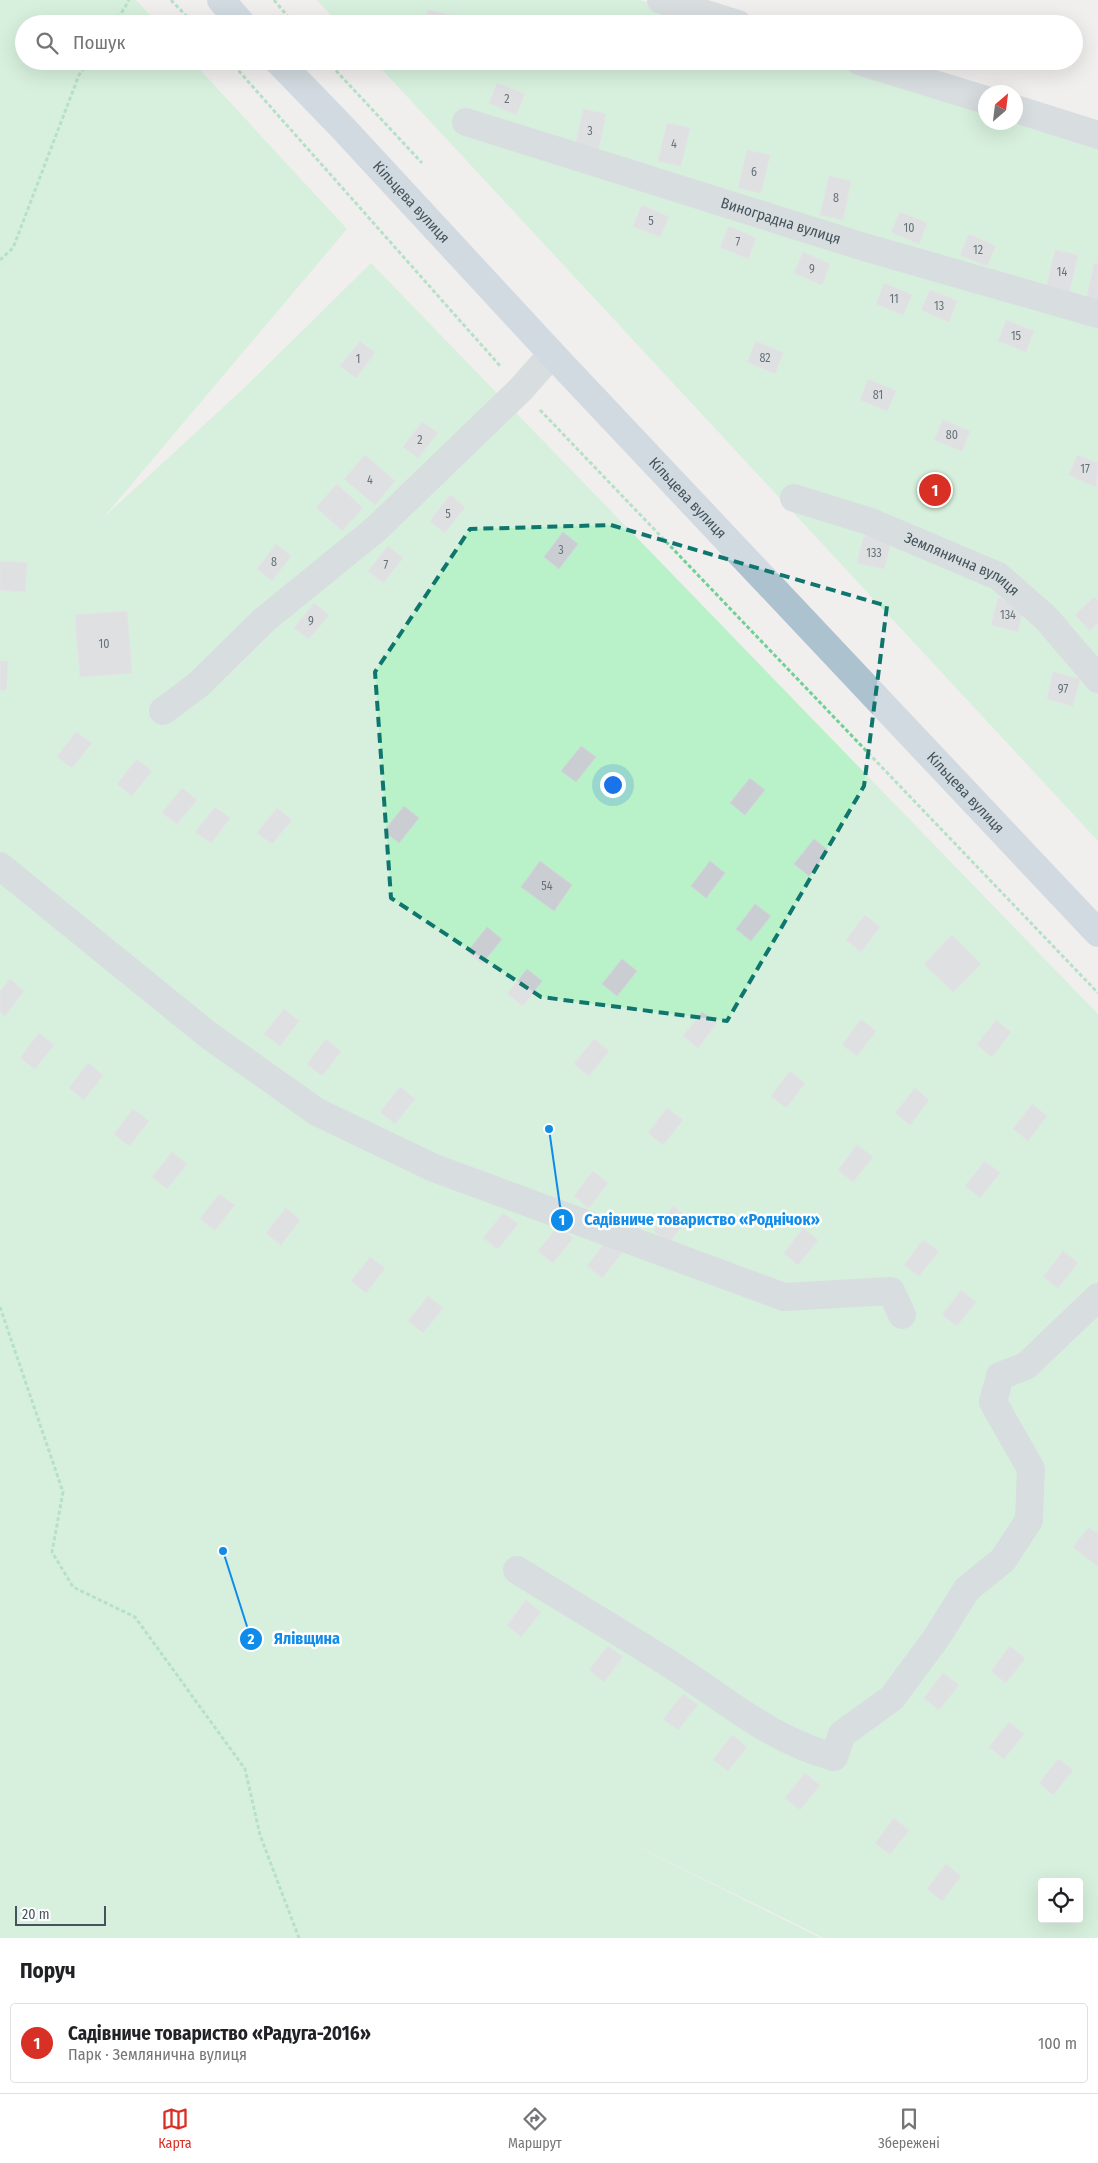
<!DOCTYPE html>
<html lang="uk">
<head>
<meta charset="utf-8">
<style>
  body { margin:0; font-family:"Fira Sans Condensed",sans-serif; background:#f2f2f2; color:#202124 }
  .controls { position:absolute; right:15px; bottom:15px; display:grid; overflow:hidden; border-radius:5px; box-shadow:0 5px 20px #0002 }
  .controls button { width:45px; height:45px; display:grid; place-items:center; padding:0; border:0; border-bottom:1px solid #e0e0e0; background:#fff; color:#202124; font:25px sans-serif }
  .compass { position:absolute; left:978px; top:85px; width:45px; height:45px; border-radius:50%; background:#fff; box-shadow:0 5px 20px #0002; rotate:28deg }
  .scale { position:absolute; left:15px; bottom:12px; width:91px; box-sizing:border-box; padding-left:5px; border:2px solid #45545c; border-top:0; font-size:14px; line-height:18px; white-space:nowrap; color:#45545c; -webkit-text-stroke:4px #fff; paint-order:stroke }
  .you { position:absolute; left:612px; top:784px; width:18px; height:18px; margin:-12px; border:4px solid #fff; border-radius:50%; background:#1a73e8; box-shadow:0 0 0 8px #1a73e833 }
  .badge { display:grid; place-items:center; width:32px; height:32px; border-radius:50%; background:#d93025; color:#fff; font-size:16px; font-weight:700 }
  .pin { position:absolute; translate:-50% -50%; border:2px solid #fff; box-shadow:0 1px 5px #0006 }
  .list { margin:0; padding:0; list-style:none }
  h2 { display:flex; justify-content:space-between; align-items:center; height:65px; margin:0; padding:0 20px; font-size:21px }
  h2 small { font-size:16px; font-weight:400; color:#757577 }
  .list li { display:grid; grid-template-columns:32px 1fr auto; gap:15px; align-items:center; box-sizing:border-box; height:80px; margin:0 10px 10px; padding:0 10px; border:1px solid #e0e0e0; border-radius:5px }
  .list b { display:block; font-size:19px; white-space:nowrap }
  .list p { margin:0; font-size:16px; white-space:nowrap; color:#757577 }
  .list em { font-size:16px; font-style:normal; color:#757577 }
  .icon { flex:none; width:28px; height:28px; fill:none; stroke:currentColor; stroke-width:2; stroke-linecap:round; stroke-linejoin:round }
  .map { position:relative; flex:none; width:1098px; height:1938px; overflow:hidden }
  .search { position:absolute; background:#fff; box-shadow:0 5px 20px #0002; left:15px; right:15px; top:15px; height:55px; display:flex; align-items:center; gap:12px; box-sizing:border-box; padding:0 18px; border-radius:28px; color:#757577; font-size:19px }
  .sheet { height:155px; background:#fff }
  nav { display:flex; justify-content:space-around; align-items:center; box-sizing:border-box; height:70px; border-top:1px solid #e0e0e0; background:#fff; font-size:14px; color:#757577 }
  nav a { display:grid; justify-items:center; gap:2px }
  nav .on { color:#d93025 }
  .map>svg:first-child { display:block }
  .green { fill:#b9f1c8; fill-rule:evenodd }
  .building { fill:#caced3; stroke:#d2d5da }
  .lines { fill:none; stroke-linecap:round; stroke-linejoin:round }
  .path { stroke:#6fd194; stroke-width:3; stroke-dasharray:4 2.5; stroke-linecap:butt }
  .minor { stroke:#bbc8ce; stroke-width:28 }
  .major { stroke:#acc2cf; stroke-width:28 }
  .marked { fill:none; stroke:#0f766e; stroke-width:4; stroke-dasharray:10 6; stroke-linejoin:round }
  .labels { text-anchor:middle; stroke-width:5; stroke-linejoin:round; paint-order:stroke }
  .number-label { font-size:12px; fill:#66727a }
  .street-label { font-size:15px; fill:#45545c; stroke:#fff }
  .leader { fill:none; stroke:#0f8bea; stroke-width:2 }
  .callout-dot { fill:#0f8bea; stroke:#fff; stroke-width:2 }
  .mark-label { font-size:15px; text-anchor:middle; font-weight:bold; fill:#fff }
  .callout-label { font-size:16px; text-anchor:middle; font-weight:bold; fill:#0f8bea; stroke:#fff; stroke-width:5; stroke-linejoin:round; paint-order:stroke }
</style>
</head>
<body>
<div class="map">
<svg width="1098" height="1938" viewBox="0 0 1098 1938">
  <rect width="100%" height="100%" fill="#f1eeee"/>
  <path class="green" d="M0,0h136l22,24h-134v37h168l155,168 -243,288 140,-129 127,-125 727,751v924h-274l-208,-102 205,102h-821zM1042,1882h37v37h-37z
    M317,0h323l78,24h-379z
    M374,61h467l144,44 1,17h30l82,18v701z"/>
  <path class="building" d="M428,10l23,5 -2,9h-24z
    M497,83l28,11 -9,21 -27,-12z
    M583,109l23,5 -8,38 -23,-5z
    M667,123l23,5 -9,38 -23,-5z
    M747,150l23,5 -9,38 -23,-5z
    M829,176l22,5 -8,39 -23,-5z
    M642,205l27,12 -9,20 -27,-11z
    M900,212l27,11 -8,21 -28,-12z
    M729,226l27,12 -8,21 -28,-12z
    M969,234l27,12 -9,20 -27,-11z
    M1055,250l23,5 -9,39 -23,-6z
    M803,252l27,12 -8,21 -28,-12z
    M1094,263l4,1v40l-12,-2z
    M884,283l28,12 -9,20 -27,-11z
    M930,290l27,11 -8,21 -28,-12z
    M1006,320l28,11 -8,21 -28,-11z
    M360,341l15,12 -19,25 -16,-12z
    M756,341l27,12 -8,21 -28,-12z
    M868,379l28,12 -9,20 -27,-11z
    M943,420l27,11 -8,20 -28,-11z
    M422,422l16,11 -20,25 -15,-11z
    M365,455l30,26 -20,24 -31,-26z
    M1077,455l21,8 -2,24 -27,-12z
    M337,484l26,24 -21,23 -26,-24z
    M450,495l15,12 -20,26 -15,-12z
    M563,532l15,12 -19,25 -15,-12z
    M864,536l27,7 -7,26 -27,-6z
    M276,544l15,12 -19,25 -15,-12z
    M388,546l15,12 -20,25 -15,-12z
    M0,561l27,2 -2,29 -25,-2z
    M1094,597l4,4v21l-8,9 -15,-16z
    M998,598l26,7 -6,27 -27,-7z
    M314,603l15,12 -20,24 -15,-11z
    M127,611l5,62 -52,4 -5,-62z
    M0,661h8l-2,29h-6z
    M1053,672l27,7 -7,27 -26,-7z
    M76,732l16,11 -20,25 -15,-11z
    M581,746l15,11 -20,25 -15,-11z
    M137,759l15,12 -20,25 -15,-12z
    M750,778l15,12 -20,25 -15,-12z
    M182,788l15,12 -20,24 -15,-11z
    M404,806l15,12 -20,25 -15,-12z
    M215,807l15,11 -19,25 -16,-11z
    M277,808l15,12 -20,24 -15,-11z
    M814,839l15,12 -20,25 -15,-12z
    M540,861l32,24 -18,26 -33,-24z
    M710,861l15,12 -19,25 -15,-12z
    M755,904l16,12 -20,25 -15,-12z
    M865,915l15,12 -19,25 -15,-12z
    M487,927l15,12 -20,25 -15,-12z
    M952,935l29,29 -28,28 -29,-28z
    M622,959l15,12 -20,25 -15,-12z
    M527,969l15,12 -19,25 -16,-12z
    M10,979l14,12 -19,25 -5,-4v-21z
    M284,1009l15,12 -19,25 -16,-12z
    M702,1012l15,11 -19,25 -15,-12z
    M861,1019l15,12 -19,25 -15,-11z
    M996,1020l15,12 -19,25 -15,-12z
    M39,1033l15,12 -19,24 -15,-11z
    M326,1039l15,12 -19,25 -15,-12z
    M594,1039l15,12 -20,25 -15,-12z
    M88,1063l15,12 -19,25 -15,-12z
    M790,1071l15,12 -19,25 -15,-12z
    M400,1087l15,12 -20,25 -15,-12z
    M915,1088l14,12 -19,25 -15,-12z
    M1032,1104l15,12 -19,25 -15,-12z
    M667,1108l16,12 -20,25 -15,-12z
    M133,1109l16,12 -20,25 -15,-12z
    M857,1145l16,12 -20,25 -15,-12z
    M172,1152l15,12 -20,25 -15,-12z
    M985,1161l15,12 -20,25 -15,-12z
    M593,1171l15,12 -19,25 -15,-12z
    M219,1194l16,11 -20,25 -15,-11z
    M673,1206l15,12 -19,25 -15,-12z
    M286,1208l14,12 -19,25 -15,-12z
    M503,1213l15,11 -20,25 -15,-11z
    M558,1226l15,12 -20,25 -15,-12z
    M803,1228l15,12 -20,25 -14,-12z
    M923,1240l16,11 -20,25 -15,-11z
    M606,1241l16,12 -20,25 -15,-12z
    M1063,1251l15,12 -20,25 -15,-11z
    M370,1257l15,11 -19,25 -15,-12z
    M961,1290l15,12 -19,24 -15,-11z
    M428,1296l15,12 -20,25 -15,-12z
    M1089,1527l9,7v33l-25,-20z
    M526,1600l15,12 -20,25 -14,-12z
    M608,1646l15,11 -19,25 -15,-12z
    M1010,1646l15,12 -19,25 -15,-12z
    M943,1673l16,12 -20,25 -15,-12z
    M683,1694l15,11 -20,25 -15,-11z
    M1009,1722l15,12 -20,25 -15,-12z
    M732,1735l15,12 -19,24 -15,-11z
    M1058,1759l15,11 -20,25 -14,-12z
    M805,1773l15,12 -20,25 -15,-12z
    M894,1818l15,12 -19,24 -15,-11z
    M946,1864l15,12 -19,25 -15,-12z"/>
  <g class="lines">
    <path class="path" d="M171,0l23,24
      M274,0l20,24
      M115,24l14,-24
      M230,61l271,306
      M327,61l95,102
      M0,260l13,-12 66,-173 10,-14
      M540,410l558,583
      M0,1307l63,185 -11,60 21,35 62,30 110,152 15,66 39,103"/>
    <g class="minor">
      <path d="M661,0l77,24"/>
      <path d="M859,61l127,39"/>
      <path d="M1016,109l82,26"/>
      <path id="s1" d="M466,122l398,125 234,67"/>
      <path id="s2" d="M794,498l74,23 130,55 48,42 52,61"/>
      <path d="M163,711l35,-26 66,-65 112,-91 145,-140 31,-35"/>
      <path d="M0,866l207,168 110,78 117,56 350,129 107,-6 11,24"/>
      <path d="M517,1570c55,34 111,67 165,102 52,34 90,68 152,85l8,-23 50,-36 45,-61 30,-48 36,-29 26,-40 2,-51 -38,-67 7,-26 26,-10 72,-69"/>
    </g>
    <g class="major">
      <path d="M221,0l21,24"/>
      <path id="s3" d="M278,61l63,65 211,228 546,579"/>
    </g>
  </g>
  <path d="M0 0H1098V1938H0ZM611,525l276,81 -23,180 -137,235 -186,-24 -150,-99 -16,-226 95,-143z" fill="#f1eeee" fill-opacity=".55" fill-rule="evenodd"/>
  <path class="marked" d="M611,525l276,81 -23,180 -137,235 -186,-24 -150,-99 -16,-226 95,-143z"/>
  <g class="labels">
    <g class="number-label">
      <text x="507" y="103">2</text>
      <text x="590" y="135">3</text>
      <text x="674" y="148">4</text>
      <text x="754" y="176">6</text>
      <text x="836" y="202">8</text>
      <text x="651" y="225">5</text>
      <text x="909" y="232">10</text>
      <text x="738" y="246">7</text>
      <text x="978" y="254">12</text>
      <text x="812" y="273">9</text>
      <text x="1062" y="276">14</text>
      <text x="894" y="303">11</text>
      <text x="939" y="310">13</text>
      <text x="1016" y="340">15</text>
      <text x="765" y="362">82</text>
      <text x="358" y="363">1</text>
      <text x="878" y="399">81</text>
      <text x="952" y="439">80</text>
      <text x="420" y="444">2</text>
      <text x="1085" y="473">17</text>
      <text x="370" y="484">4</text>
      <text x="448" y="518">5</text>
      <text x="561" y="554">3</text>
      <text x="874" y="557">133</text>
      <text x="274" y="566">8</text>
      <text x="386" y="569">7</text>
      <text x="1008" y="619">134</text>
      <text x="311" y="625">9</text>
      <text x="104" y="648">10</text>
      <text x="1063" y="693">97</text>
      <text x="547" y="890">54</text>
    </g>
    <g class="street-label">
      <text dy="5" stroke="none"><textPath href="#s3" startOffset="194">Кільцева вулиця</textPath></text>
      <text dy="5" stroke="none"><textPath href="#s1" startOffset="330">Виноградна вулиця</textPath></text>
      <text dy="5" stroke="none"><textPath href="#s3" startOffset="599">Кільцева вулиця</textPath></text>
      <text dy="5" stroke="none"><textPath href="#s2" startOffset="181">Землянична вулиця</textPath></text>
      <text dy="5" stroke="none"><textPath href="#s3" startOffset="1004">Кільцева вулиця</textPath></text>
    </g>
  </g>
  <path class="leader" d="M549 1129L562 1220M223 1551L251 1639"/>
  <g class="callout-dot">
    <circle cx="549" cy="1129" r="5"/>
    <circle cx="223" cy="1551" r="5"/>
    <circle cx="562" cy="1220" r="12"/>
    <circle cx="251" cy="1639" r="12"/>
  </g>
  <g class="mark-label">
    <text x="562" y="1225">1</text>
    <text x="251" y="1644">2</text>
  </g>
  <g class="callout-label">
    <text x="702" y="1225">Садівниче товариство «Роднічок»</text>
    <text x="307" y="1644">Ялівщина</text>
  </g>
</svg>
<div class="controls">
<button><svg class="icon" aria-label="locate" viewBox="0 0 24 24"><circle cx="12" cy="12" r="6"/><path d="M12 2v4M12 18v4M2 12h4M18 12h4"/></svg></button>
</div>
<svg class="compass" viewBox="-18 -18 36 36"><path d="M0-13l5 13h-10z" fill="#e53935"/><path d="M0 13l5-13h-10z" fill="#757577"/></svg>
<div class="scale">20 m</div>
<div class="you"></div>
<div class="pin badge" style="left:935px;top:490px">1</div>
<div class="search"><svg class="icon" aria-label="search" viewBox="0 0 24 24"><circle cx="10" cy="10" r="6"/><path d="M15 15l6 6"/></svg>Пошук</div>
</div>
<section class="sheet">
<h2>Поруч<small></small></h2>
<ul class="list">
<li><span class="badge">1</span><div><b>Садівниче товариство «Радуга-2016»</b><p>Парк · Землянична вулиця</p></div><em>100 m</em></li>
</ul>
</section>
<nav>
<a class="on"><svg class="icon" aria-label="map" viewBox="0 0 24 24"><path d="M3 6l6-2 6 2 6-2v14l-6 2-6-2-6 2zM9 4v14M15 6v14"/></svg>Карта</a>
<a><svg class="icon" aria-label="directions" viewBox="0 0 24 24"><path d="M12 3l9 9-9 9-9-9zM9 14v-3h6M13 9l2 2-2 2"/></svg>Маршрут</a>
<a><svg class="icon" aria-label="saved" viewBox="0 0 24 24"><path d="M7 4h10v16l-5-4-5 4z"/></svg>Збережені</a>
</nav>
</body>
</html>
